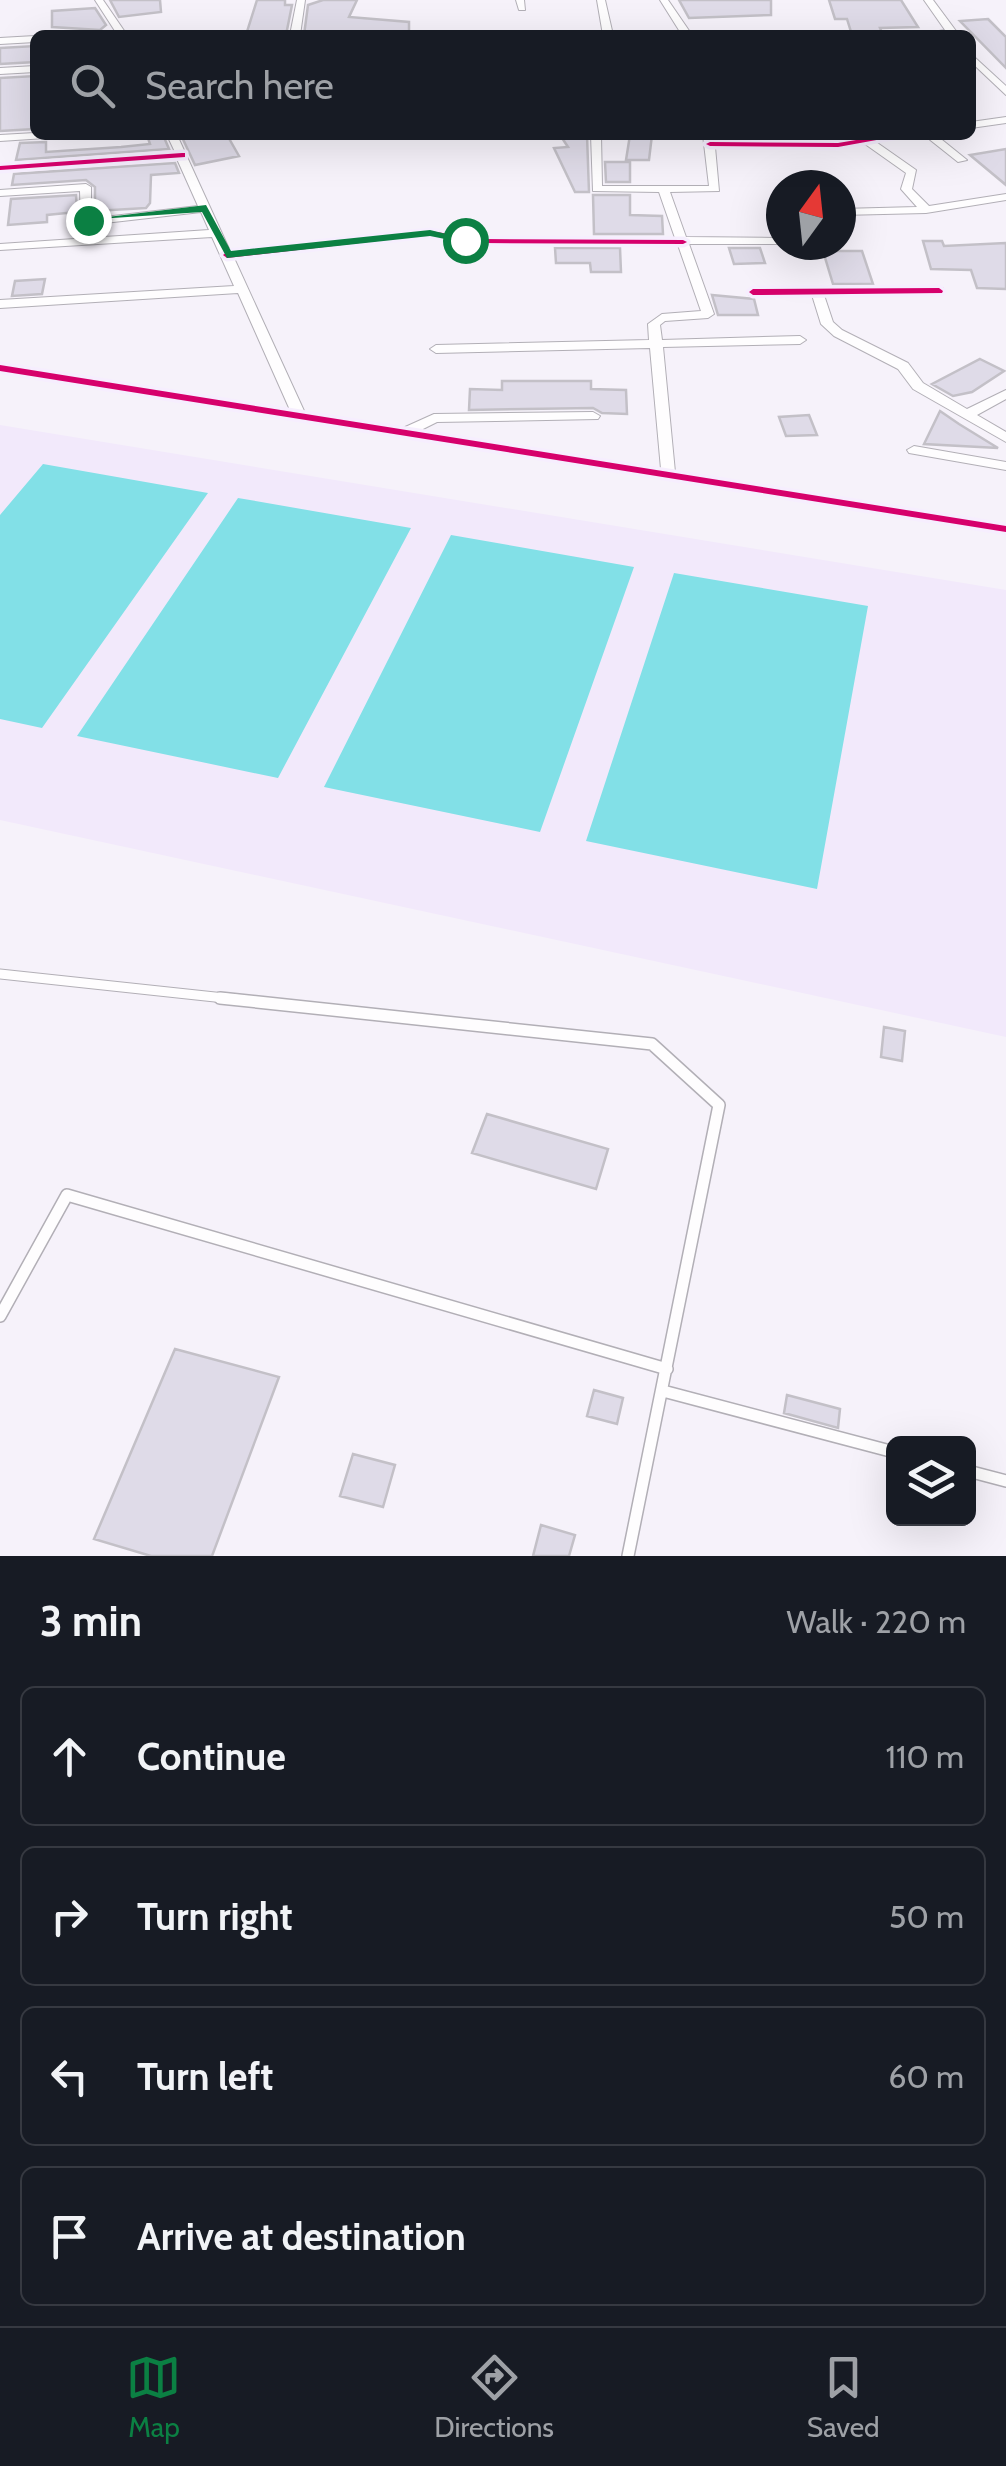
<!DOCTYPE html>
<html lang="en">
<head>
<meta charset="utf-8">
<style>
  body { margin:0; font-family:Cabin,sans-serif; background:#20242c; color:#f1f3f6 }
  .controls { position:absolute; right:30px; bottom:30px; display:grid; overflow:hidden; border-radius:15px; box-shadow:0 10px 40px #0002 }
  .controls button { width:90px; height:90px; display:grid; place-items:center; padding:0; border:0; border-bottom:2px solid #363941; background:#171b24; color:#f1f3f6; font:50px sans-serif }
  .compass { position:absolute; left:766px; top:170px; width:90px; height:90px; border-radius:50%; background:#171b24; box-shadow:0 10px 40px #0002; rotate:15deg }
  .stop { position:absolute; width:30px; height:30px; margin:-22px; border:8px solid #0b8043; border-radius:50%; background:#fff }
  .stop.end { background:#0b8043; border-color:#fff; box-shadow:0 2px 10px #0008 }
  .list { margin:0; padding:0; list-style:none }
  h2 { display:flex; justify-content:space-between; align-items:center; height:130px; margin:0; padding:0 40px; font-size:42px }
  h2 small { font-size:32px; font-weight:400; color:#9ea1a6 }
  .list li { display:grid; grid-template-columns:65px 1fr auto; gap:30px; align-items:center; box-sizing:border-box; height:140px; margin:0 20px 20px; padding:0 20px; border:2px solid #363941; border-radius:15px }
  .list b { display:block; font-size:38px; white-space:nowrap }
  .list em { font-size:32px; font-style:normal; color:#9ea1a6 }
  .icon { flex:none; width:55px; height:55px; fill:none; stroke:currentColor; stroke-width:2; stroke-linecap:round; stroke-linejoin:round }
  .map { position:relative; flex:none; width:1006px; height:1556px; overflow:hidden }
  .search { position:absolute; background:#171b24; box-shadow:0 10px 40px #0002; left:30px; right:30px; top:30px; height:110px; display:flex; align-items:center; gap:25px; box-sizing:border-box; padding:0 35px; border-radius:15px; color:#9ea1a6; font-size:38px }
  .sheet { height:770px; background:#171b24 }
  nav { display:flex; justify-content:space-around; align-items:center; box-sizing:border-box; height:140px; border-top:2px solid #363941; background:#171b24; font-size:28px; color:#9ea1a6 }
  nav a { display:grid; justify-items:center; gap:5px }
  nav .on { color:#0b8043 }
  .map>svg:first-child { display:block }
  .built { fill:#f2e9fb }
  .water { fill:#82e0e7 }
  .building { fill:#dfdbe8; stroke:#c3c0c7; stroke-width:2.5 }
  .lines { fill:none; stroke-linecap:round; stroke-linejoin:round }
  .service-far1-casing { stroke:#b2afb6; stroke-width:11 }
  .service-casing { stroke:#b2afb6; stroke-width:14 }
  .minor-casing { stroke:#b2afb6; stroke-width:2 }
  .service-far1 { stroke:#fefdfe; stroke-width:9 }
  .service { stroke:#fefdfe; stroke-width:11 }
  .minor { fill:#fefdfe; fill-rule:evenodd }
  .cycleway-casing { stroke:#f6eefe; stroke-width:7 }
  .cycleway { fill:#d6006c; fill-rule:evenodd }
  .route { fill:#0b8043 }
</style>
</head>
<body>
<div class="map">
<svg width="1006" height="1556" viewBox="0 0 1006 1556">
  <rect width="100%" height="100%" fill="#f6f2fa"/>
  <path class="built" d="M0,425l1006,165v447l-1006,-217z"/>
  <path class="water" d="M43,464l165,29 -166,235 -42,-9v-204z
    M238,498l173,30 -133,250 -201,-42z
    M451,535l183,32 -94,265 -216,-45z
    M674,573l194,33 -51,283 -231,-48z"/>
  <path class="building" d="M110,0h50l1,12 -42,5z
    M257,0h28v5h7l-6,30h-40z
    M323,0h34l-8,17 60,5v13h-105l4,-30z
    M679,0h92v15l-82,3z
    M829,0h72l17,27 -38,1 3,7h-31l-5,-16h-12z
    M95,8l11,17 -6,5 -48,-3v-16z
    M988,19l18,18v31l-46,-47z
    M35,46v16l-35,2v-16z
    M35,76v53l-35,2v-53z
    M147,135h16l6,14 -153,11 4,-17 26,-1v10l75,-5 29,-3z
    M181,135h46l12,21 -44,9z
    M560,135h27l2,57h-14l-21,-44 14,-1z
    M630,135h22l-3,25h-23z
    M1006,149v36l-36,-30z
    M605,162h25v20h-24z
    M175,163l4,10 -28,2 -1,28 -4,5 -51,3v-24l-9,-7 -74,5 2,-11z
    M76,195l1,17 -30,3v7l-39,3 3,-26z
    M593,195h37v20l32,1 1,18h-69z
    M923,241h19l2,5 62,-3v46l-29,-1 -6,-18 -40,-1z
    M555,248h65l1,24h-30l-1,-9h-34z
    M729,248h31l5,15 -31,1z
    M823,251h39l11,33h-40z
    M45,279l-3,15 -30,2 3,-15z
    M712,295l42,4 4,16h-40z
    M980,359l24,12 -32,21 -19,4 -21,-12z
    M502,381h89v8l35,1 1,24 -25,-1 -9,-5 -124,2 1,-21 32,1z
    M940,411l19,13 39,24 -74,-4z
    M809,415l8,20 -31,1 -7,-19z
    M884,1027l21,4 -3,30 -21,-4z
    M487,1114l121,35 -12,40 -124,-36z
    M175,1349l104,28 -67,179h-61l-57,-17z
    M594,1390l29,8 -6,26 -30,-8z
    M787,1395l53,14 -2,19 -54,-15z
    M353,1454l42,11 -12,42 -43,-11z
    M541,1525l34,10 -6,21h-36z"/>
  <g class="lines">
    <g class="service-far1-casing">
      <path id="service-far1" d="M0,974l243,26"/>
    </g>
    <g class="service-casing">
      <path id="service" d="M220,998l432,46 67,61 -91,451
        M0,1316l67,-121 600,174
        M663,1391l231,61
        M968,1471l38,10"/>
    </g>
    <g class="minor-casing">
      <path id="minor" d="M95,0h8l24,35h-37l25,-4z
        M297,0h8l-5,35h-10z
        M516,0h8l1,10h-6z
        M597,0h8l8,35h-10z
        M660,0h8l24,35h-10z
        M924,0h9l26,35h-43l29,-5z
        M35,36v6l-35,2v-6z
        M971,54l35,32v9l-35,-33z
        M35,66v6l-35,2v-6z
        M1006,117v6l-35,5v-6z
        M35,133v2h16l-5,3 -46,3v-6z
        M167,135h10l53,116 200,-21 52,8h193l-16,-46 -66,-1 -2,-56h10l1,51h107l-6,-51h10l1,6 124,1 43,-7h24l-29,7 40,28 -4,19 17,17 77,-12v6l-80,13 -85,2v-6l76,-2 -16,-18 5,-16 -41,-29 -27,4 -123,-1 4,44 -49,1 16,45 90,1 5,4 -5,2h-87l25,70 -6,4 -43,3 -5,4 2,15 138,-4 6,4 -6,4 -137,3 12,125 331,53v8l-1006,-161v-8l290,46 -52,-117 -238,15v-8l234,-14 -22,-49 -212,13v-6l209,-14 -8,-18 -105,12 -15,-3 -1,-30 -80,5v-6l86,-6 5,3v30l5,1 102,-12 -21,-47 -177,12v-6l175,-13zM430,236l52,8 196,1 23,66 -39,3 -14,10 1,16 -213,5 -6,4 6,4 214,-5 11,121 -242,-38 18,-9 161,-3 2,-3 -7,-4 -159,2 -31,14 -98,-15 -71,-155z
        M924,135h12l31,25 -9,2z
        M753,288h190v6l-4,1h-115l9,27 9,8 66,33 15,20 44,26 39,-19v9l-29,16 29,17v10l-93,-53 -15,-20 -64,-33 -13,-12 -9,-29h-63l-2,-3z
        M914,446l92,16v8l-97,-17 -2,-3z"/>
    </g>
    <use href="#service-far1" class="service-far1"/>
    <use href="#service" class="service"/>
    <use href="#minor" class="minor"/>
    <g class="cycleway-casing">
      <path id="cycleway" d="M886,135h18l-66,12 -128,-1 -4,-2 4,-2 128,1z
        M182,153h3v4l-185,13v-4z
        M430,231l52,8 201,1 4,2 -4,2 -201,-1 -52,-8 -203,23 -4,-3 4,-3z
        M939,288l4,3 -1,2 -189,2 -4,-3 4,-3z
        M0,365l1006,161v6l-1006,-161z"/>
    </g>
    <use href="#cycleway" class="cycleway"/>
  </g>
  <path class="route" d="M206,205l25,46 199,-21 41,10 -6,3 -35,-7 -203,22 -25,-46 -119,8z"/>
</svg>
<div class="controls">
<button><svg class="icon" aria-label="layers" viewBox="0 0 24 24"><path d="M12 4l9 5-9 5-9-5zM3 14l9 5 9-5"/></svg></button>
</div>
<svg class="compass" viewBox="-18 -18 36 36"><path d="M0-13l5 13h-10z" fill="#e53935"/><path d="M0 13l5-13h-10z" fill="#9ea1a6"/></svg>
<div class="stop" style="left:465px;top:240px"></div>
<div class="stop end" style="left:88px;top:220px"></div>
<div class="search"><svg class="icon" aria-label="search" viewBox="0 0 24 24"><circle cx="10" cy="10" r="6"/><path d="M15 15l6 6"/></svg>Search here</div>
</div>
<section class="sheet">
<h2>3 min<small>Walk · 220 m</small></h2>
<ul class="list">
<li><svg class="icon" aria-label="ahead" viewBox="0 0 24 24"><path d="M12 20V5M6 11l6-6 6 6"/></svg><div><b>Continue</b></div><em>110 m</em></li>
<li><svg class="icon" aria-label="right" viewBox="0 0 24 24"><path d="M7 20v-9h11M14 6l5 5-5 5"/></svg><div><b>Turn right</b></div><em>50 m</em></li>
<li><svg class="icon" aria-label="left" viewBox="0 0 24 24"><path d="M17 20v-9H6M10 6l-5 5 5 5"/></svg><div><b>Turn left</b></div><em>60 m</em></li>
<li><svg class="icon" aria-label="arrive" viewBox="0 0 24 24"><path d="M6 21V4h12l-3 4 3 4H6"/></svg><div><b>Arrive at destination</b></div></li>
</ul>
</section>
<nav>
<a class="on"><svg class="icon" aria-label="map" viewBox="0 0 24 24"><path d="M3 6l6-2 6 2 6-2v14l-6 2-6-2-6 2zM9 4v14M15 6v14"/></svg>Map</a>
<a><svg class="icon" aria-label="directions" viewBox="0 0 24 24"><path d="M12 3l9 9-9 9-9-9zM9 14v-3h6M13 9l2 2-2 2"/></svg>Directions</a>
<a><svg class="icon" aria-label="saved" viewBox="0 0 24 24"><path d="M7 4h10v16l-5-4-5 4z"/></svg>Saved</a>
</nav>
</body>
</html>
